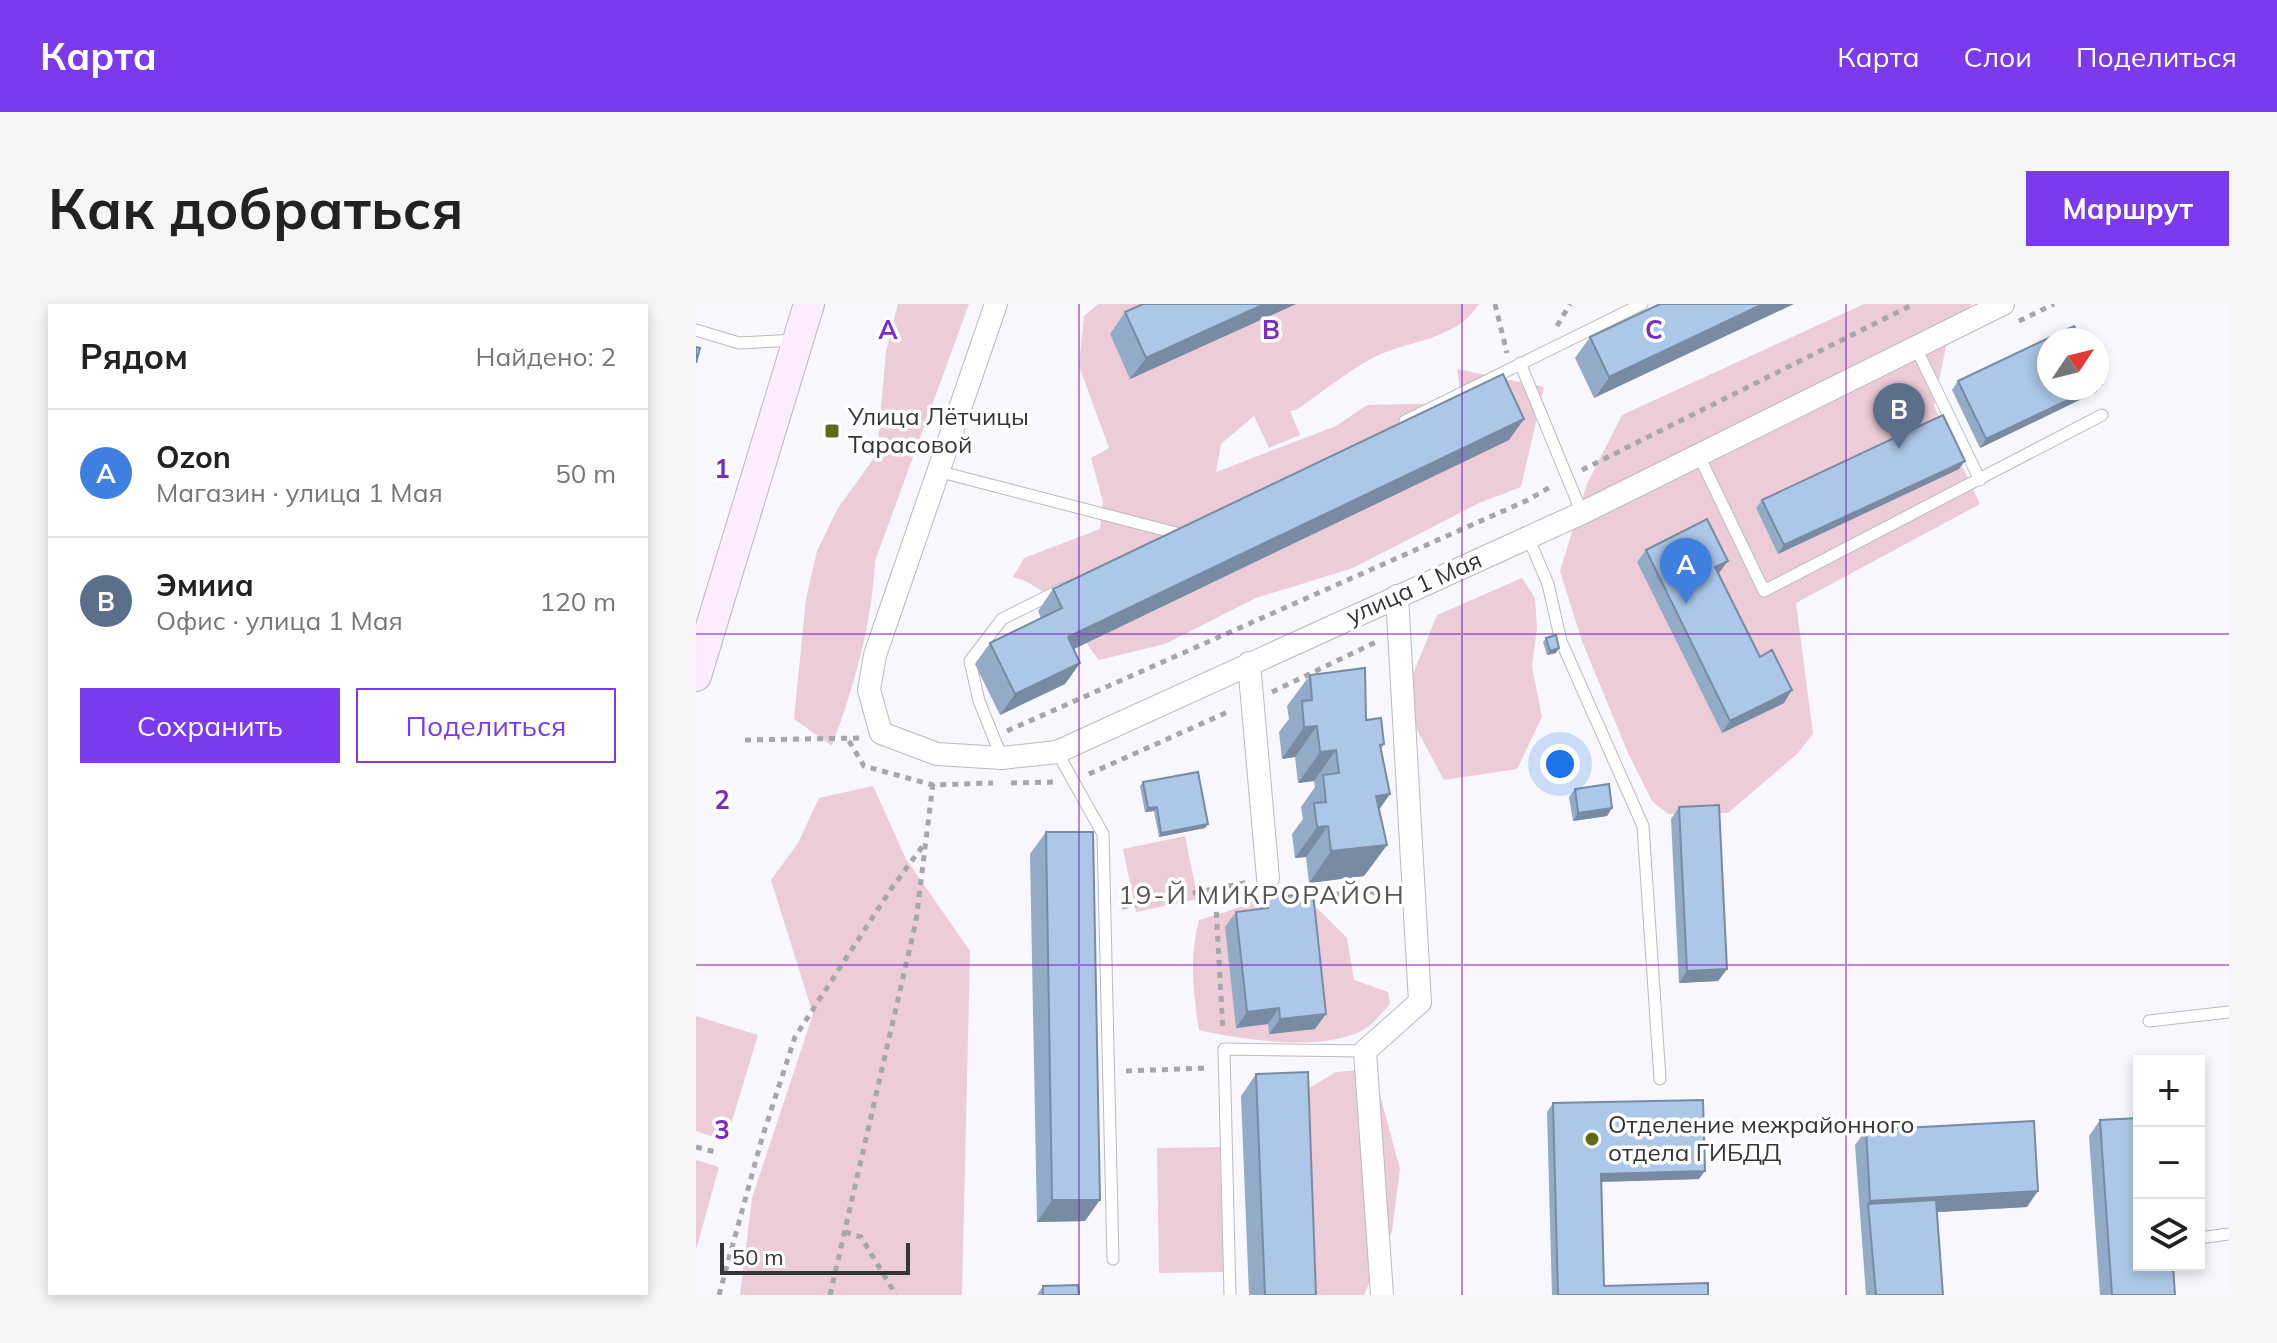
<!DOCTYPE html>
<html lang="ru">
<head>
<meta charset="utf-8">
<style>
  body { margin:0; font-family:Mulish,sans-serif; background:#f6f6f6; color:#222 }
  .controls { position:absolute; right:24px; bottom:24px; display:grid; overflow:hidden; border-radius:0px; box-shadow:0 4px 12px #0003 }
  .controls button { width:72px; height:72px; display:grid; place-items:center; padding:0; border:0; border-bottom:2px solid #e0e0e0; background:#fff; color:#222; font:40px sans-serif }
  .compass { position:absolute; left:1341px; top:24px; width:72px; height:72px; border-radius:50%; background:#fff; box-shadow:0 4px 12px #0003; rotate:55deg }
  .scale { position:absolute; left:24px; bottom:20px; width:190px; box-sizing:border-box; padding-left:8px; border:4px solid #353537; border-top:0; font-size:22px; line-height:28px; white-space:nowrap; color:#353537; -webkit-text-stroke:6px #fff; paint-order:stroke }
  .you { position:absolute; left:864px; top:460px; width:28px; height:28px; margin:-20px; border:6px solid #fff; border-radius:50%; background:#1a73e8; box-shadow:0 0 0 12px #1a73e833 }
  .badge { display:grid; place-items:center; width:52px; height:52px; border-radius:50%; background:#7c3aed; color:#fff; font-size:26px; font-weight:700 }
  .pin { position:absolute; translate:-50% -66px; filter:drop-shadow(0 2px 4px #0008) }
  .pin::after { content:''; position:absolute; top:42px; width:28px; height:24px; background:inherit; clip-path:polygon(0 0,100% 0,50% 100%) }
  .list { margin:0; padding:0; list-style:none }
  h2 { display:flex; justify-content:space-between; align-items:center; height:104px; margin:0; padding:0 32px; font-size:34px }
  h2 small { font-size:26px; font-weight:400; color:#767676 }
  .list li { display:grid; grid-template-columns:52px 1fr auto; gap:24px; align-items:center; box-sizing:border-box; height:128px; padding:0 32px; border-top:2px solid #e0e0e0 }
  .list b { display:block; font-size:30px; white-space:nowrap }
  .list p { margin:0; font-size:26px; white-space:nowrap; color:#767676 }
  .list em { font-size:26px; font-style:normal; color:#767676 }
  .actions { display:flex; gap:16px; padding:24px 32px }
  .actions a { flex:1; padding:18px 0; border:2px solid #7c3aed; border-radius:0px; text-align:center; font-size:28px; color:#7c3aed }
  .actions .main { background:#7c3aed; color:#fff }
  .icon { flex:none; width:44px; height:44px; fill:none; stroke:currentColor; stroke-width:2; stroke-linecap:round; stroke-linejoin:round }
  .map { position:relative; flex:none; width:1533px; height:991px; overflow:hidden; border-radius:0px }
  header { display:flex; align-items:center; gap:48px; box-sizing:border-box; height:112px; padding:0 40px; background:#7c3aed; color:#fff }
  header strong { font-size:38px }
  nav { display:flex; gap:44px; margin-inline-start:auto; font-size:28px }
  .intro { display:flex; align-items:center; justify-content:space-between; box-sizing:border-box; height:192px; padding:0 48px }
  h1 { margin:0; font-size:56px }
  .button { padding:20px 36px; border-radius:0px; background:#7c3aed; color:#fff; font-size:28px; font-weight:700 }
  main { display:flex; gap:48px; padding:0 48px }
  aside { flex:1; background:#fff; border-radius:0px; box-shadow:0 4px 12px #0003 }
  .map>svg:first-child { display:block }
  .green { fill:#ecccd7 }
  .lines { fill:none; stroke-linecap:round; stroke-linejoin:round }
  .lane-casing { stroke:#babac0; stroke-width:13 }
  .street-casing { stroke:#babac0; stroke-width:24 }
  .secondary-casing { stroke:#babac0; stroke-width:32 }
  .path { stroke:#a6a6ab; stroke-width:5; stroke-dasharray:6 6; stroke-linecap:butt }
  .lane { stroke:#fff; stroke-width:11 }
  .street { stroke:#fff; stroke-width:22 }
  .secondary { stroke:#fcecff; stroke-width:30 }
  .wall { fill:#94abc8 }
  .shaded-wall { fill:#788ba2 }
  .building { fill:#acc7e8; stroke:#788ba2; stroke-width:2 }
  .grid { fill:none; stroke:#7b2cbf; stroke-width:2; stroke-opacity:0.55 }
  .poi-dot { fill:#606c14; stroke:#fff; stroke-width:3 }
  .labels { text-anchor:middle; stroke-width:7; stroke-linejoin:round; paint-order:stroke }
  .poi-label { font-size:24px; fill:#353537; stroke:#fff; text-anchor:start }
  .street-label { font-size:24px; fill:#353537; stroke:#fff }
  .neighbourhood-label { font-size:26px; letter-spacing:2px; fill:#57575b; stroke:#fff }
  .grid-label { font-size:26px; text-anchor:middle; font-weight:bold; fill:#7b2cbf; stroke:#fff; stroke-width:7; stroke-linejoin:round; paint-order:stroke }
</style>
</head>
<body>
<header>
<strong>Карта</strong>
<nav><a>Карта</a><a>Слои</a><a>Поделиться</a></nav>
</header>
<div class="intro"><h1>Как добраться</h1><a class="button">Маршрут</a></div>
<main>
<aside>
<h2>Рядом<small>Найдено: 2</small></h2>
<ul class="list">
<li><span class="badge" style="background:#3f7fe0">A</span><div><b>Ozon</b><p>Магазин · улица 1 Мая</p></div><em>50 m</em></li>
<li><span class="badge" style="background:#5c6f8a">B</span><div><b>Эмииа</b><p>Офис · улица 1 Мая</p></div><em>120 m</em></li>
</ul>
<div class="actions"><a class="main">Сохранить</a><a>Поделиться</a></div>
</aside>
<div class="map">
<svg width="1533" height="991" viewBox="0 0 1533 991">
  <rect width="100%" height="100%" fill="#f7f7fd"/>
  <path class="green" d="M202,0h71l-94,257c-3,64 -21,125 -43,185l-38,-27 12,-120 11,-48 21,-43 39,-54 9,-103z
    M402,0h381c-25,39 -76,36 -110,56 -25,14 -49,34 -73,50l-6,1 10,24 -31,13 -15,-32 -33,28 -5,28 120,-46 31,-21 95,-2 -5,-34 87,18 -23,100 -42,16 -126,65 -97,30 -91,46 -66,16c-25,-32 -45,-72 -86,-83l11,-19 76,-29 3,-27 -12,-44 18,-10 -30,-82 5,-50z
    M1168,0h108l-25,37 -13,65 46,98 -184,99 17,131 -16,20 -69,59 -60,1 -16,-13 -24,-48 -46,-112 -22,-70 27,-87 35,-69z
    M826,274l13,20 2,30 -5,38 10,51 -25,52 -73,11 -28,-52 -7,-44 28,-69z
    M177,482l33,73 64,92 -8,344h-222l12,-97 61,-184 -42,-134 27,-37 21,-45z
    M489,532l13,63 -62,13 -13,-63z
    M578,585l43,19 30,30 7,42 34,12 2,12c-8,8 -17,21 -27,26 -40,22 -121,10 -164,0 -6,-37 -10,-73 0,-110l33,-10z
    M0,712l62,19 -32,106 -30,-10z
    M663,766l21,25 20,74 -8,62 -28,64h-58l-2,-204 32,-19z
    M524,843l3,125 -64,1 -2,-125z
    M0,856l23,7 -23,83z"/>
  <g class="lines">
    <g class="lane-casing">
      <path id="lane" d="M0,26l43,13 58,-3
        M1220,44l64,132
        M824,59l62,150
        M709,117l237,-117
        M1003,152l65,135 338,-176
        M241,167l239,62
        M832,233l20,47 13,57 82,185 17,253
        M361,448l46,82 10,425
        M306,454l-23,-57 -9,-40 32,-42 60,-30
        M1453,717l80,-9
        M1503,934l30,-4
        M534,991l-6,-246 141,2"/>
    </g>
    <g class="street-casing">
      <path id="street" d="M300,0l-121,351 -6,35 12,43 56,21 65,4 55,-6 525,-239 421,-209
        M553,359l19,215
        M686,991l-17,-244 55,-49 -23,-406"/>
    </g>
    <g class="secondary-casing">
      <path id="secondary" d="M0,372l113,-372"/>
    </g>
    <path class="path" d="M799,0l12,49
      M1323,17l35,-17
      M861,22l13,-22
      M886,166l332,-166
      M576,388l106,-51
      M311,427l521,-231 24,-14
      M49,436l116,-2
      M153,437l15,25 69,19 60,-2
      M393,470l141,-63
      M315,479l42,-1
      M593,582l29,11 49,-7 24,9
      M519,584l8,144
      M426,603l127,-25
      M430,767l82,-3
      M0,843l23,6
      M149,928l16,5 35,58
      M23,991l43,-157 33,-101 96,-148 34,-46
      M134,991l86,-374 17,-138"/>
    <use href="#lane" class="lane"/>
    <use href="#street" class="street"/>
    <use href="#secondary" class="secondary"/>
  </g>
  <path class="wall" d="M447,0h153l-166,75 -20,-45 15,-22z
    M964,0l-66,94 -19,-40 15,-21z
    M1262,77l144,3 -6,8 -116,56 -28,-58z
    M813,136l-435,209 6,14 -15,21 -65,31 -25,-51 15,-21 51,-25 -3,-7 15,-22z
    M1263,165l-181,85 -22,-46 6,-8z
    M950,246l72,23 66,130 -62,30 -85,-171z
    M850,334l10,15 -9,2 -4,-13z
    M614,371l56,45 18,24 -3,5 -2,61 8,35 -23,31 -55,7 -3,-26 -11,1 -3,-24 11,-15 -2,-12 14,-20 -1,-6 -16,2 -3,-26 -13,2 -3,-27 10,-13 -2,-13z
    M447,478l65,42 -3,4 -46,9 -5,-26 -9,1 -5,-26z
    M879,485l37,19 -5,8 -34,5 -4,-24z
    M983,503l48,162 -9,12 -39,2 -8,-164z
    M350,528l39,389 -48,1 -7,-368z
    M571,594l48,131 -46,5 -1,-10 -32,4 -11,-101 11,-15 23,-3z
    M560,770l60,221h-67l-8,-199z
    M857,799l146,76 -98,3 3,104 104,9h-156l-5,-183z
    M1404,816l75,175h-75l-11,-159z
    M1170,826l161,77 -90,5 6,83h-77l-11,-150z
    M347,982l36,9h-42z"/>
  <path class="shaded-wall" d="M568,0h32l-166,75 16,-21z
    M1067,0h31l-200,94 15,-21z
    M1406,80l-6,8 -116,56 6,-9 107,-51h4v-2z
    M828,115l-15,21 -456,219 15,-22z
    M1269,157l-6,8 -181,85 6,-9z
    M1032,257l-9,12 -12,6 8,-12z
    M863,344l-3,5 -9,2 3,-4z
    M384,359l-15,21 -65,31 15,-21z
    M1096,386l-8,13 -62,30 8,-12z
    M621,422l-22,31 -13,2 22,-32z
    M640,446l-22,31 -16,2 22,-31z
    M694,490l-22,32 8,-30z
    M461,503l-3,4 -9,1 3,-4z
    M916,504l-5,8 -34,5 5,-8z
    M512,520l-3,4 -46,9 2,-4z
    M632,522l-22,31 -11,1 22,-31z
    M691,541l-23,31 -55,7 22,-32z
    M1031,665l-9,12 -39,2 8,-12z
    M583,704l-11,16 -32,4 11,-16z
    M630,710l-11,15 -46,5 11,-15z
    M1009,867l-6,8 -104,3 6,-8z
    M1342,887l-11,16 -158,9 -1,-12 2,-3z
    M356,896h48l-15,21 -48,1z"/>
  <path class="building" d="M447,0h121l-118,54 -21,-46z
    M964,0h103l-154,73 -19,-40z
    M1378,22l7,14h-32v48h44l-107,51 -28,-58z
    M0,43l4,1 -4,15z
    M1401,69l5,11 -5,2z
    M807,70l21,45 -456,218 12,26 -65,31 -25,-51 72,-35 -9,-19z
    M1247,111l22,46 -181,84 -22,-45z
    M1011,215l21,42 -13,6 45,90 12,-7 20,40 -62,31 -84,-171z
    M860,331l3,13 -9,3 -4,-13z
    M669,364l1,52 15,-2 3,26 -4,1 10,49 -14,2 11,49 -56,6 -3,-25 -11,1 -3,-24 12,-1 -3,-27 16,-2 -3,-23 -16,2 -3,-26 -13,1 -2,-26 10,-1 -2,-25z
    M502,468l10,52 -47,9 -4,-26 -9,1 -5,-26z
    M913,480l3,24 -34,5 -3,-24z
    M1023,501l8,164 -40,2 -8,-164z
    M350,528h47l7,368h-48z
    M617,589l13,121 -46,5 -1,-11 -32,4 -11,-100 32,-4 -1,-10z
    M612,768l8,223h-51l-9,-221z
    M1007,796l2,71 -104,3 3,112 104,-3v12h-150l-5,-192z
    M1443,814v147h34l2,30h-63l-12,-175z
    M1338,817l4,70 -168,10 -4,-71z
    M1240,896l7,95h-67l-8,-91z
    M382,981l1,10h-36v-9z"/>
  <path class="grid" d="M383,0v991M766,0v991M1150,0v991M0,330h1533M0,661h1533"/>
  <g class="poi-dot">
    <rect x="128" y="119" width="16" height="16" rx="4"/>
    <circle cx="896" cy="835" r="8"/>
  </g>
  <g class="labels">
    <g class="poi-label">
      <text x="152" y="121">Улица Лётчицы<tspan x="152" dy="28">Тарасовой</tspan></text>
      <text x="912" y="829">Отделение межрайонного<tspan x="912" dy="28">отдела ГИБДД</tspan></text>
    </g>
    <g class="street-label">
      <text transform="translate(718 284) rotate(-24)" y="8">улица 1 Мая</text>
    </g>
    <g class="neighbourhood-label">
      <text x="566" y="600">19-Й МИКРОРАЙОН</text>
    </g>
  </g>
  <g class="grid-label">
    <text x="192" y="35">A</text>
    <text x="575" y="35">B</text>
    <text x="958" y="35">C</text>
    <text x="26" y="174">1</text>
    <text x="26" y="505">2</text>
    <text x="26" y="835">3</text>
  </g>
</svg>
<div class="controls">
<button>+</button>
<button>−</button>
<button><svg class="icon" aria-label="layers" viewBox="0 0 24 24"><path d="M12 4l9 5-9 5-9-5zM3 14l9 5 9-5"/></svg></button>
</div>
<svg class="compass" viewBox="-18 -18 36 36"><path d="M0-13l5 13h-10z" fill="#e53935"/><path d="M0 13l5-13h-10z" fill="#767676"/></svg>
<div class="scale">50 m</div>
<div class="you"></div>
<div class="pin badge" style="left:990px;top:300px;background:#3f7fe0">A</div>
<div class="pin badge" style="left:1203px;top:145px;background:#5c6f8a">B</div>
</div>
</main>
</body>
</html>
